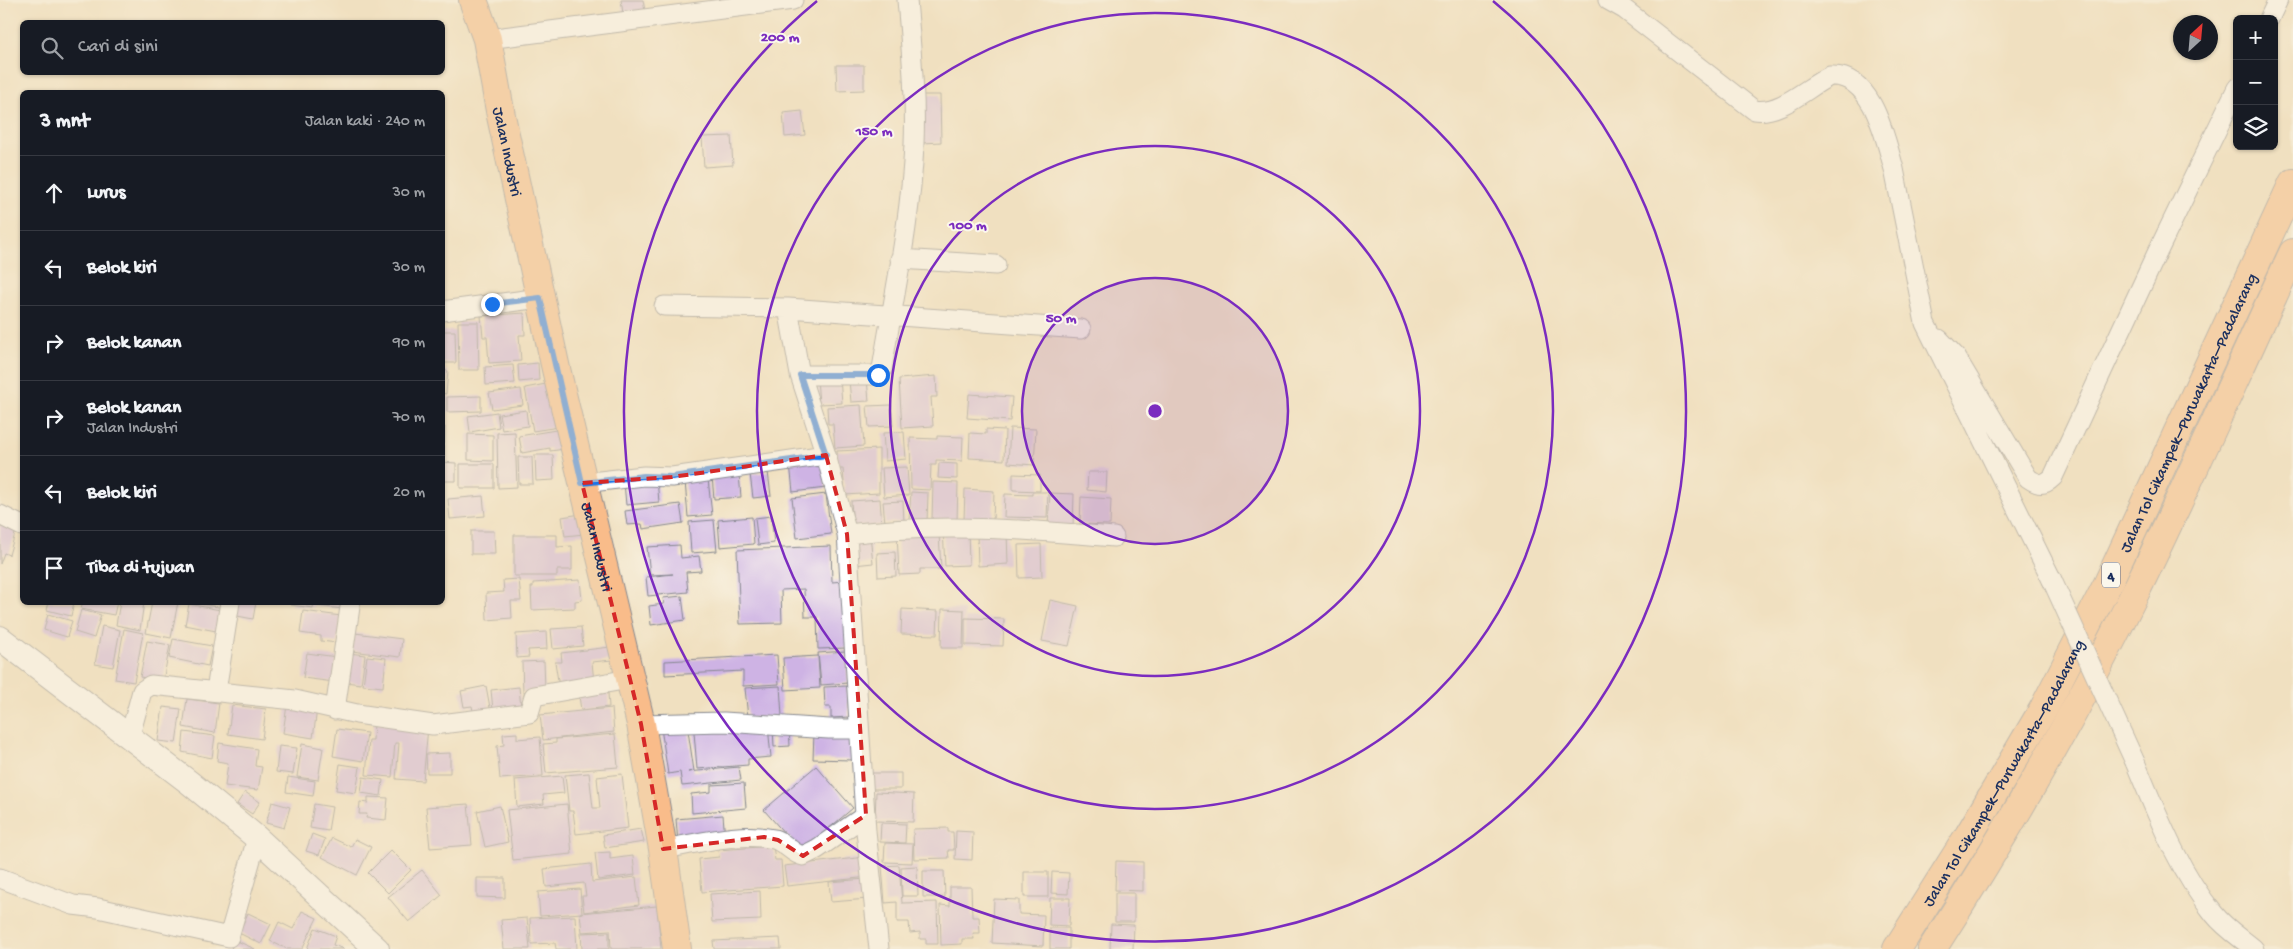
<!DOCTYPE html>
<html lang="id">
<head>
<meta charset="utf-8">
<style>
  body { margin:0; font-family:"Gochi Hand",sans-serif; background:#242831; color:#f1f3f6 }
  .controls { position:absolute; right:15px; top:15px; display:grid; overflow:hidden; border-radius:8px; box-shadow:0 1px 4px #0004 }
  .controls button { width:45px; height:45px; display:grid; place-items:center; padding:0; border:0; border-bottom:1px solid #363941; background:#171b24; color:#f1f3f6; font:25px sans-serif }
  .compass { position:absolute; left:2173px; top:15px; width:45px; height:45px; border-radius:50%; background:#171b24; box-shadow:0 1px 4px #0004; rotate:26deg }
  .stop { position:absolute; width:15px; height:15px; margin:-11px; border:4px solid #1a73e8; border-radius:50%; background:#fff }
  .stop.end { background:#1a73e8; border-color:#fff; box-shadow:0 1px 5px #0008 }
  .list { margin:0; padding:0; list-style:none }
  h2 { display:flex; justify-content:space-between; align-items:center; height:65px; margin:0; padding:0 20px; font-size:21px }
  h2 small { font-size:16px; font-weight:400; color:#9ea1a6 }
  .list li { display:grid; grid-template-columns:32px 1fr auto; gap:15px; align-items:center; box-sizing:border-box; height:75px; padding:0 20px; border-top:1px solid #363941 }
  .list b { display:block; font-size:19px; white-space:nowrap }
  .list p { margin:0; font-size:16px; white-space:nowrap; color:#9ea1a6 }
  .list em { font-size:16px; font-style:normal; color:#9ea1a6 }
  .icon { flex:none; width:28px; height:28px; fill:none; stroke:currentColor; stroke-width:2; stroke-linecap:round; stroke-linejoin:round }
  .map { position:relative; flex:none; width:2293px; height:949px; overflow:hidden }
  .search { position:absolute; background:#171b24; box-shadow:0 1px 4px #0004; left:20px; top:20px; width:425px; height:55px; display:flex; align-items:center; gap:12px; box-sizing:border-box; padding:0 18px; border-radius:8px; color:#9ea1a6; font-size:19px }
  .panel { position:absolute; background:#171b24; box-shadow:0 1px 4px #0004; left:20px; top:90px; width:425px; height:515px; border-radius:8px }
  .map>svg:first-child { display:block }
  .building { fill:#ceb3e4 }
  .lines { fill:none; stroke-linecap:round; stroke-linejoin:round }
  .minor-casing { stroke:#86888f; stroke-width:21 }
  .tertiary-casing { stroke:#86888f; stroke-width:26 }
  .primary-casing { stroke:#86888f; stroke-width:30 }
  .motorway-casing { stroke:#86888f; stroke-width:30 }
  .minor { stroke:#fff; stroke-width:19 }
  .tertiary { stroke:#fff; stroke-width:24 }
  .primary { stroke:#f9bc8a; stroke-width:28 }
  .motorway { stroke:#f9bc8a; stroke-width:28 }
  .minor-bridge-casing { stroke:#86888f; stroke-width:21; stroke-linecap:butt }
  .minor-bridge { stroke:#fff; stroke-width:19 }
  .route { stroke:#1a73e8; stroke-width:6 }
  .marked { fill:none; stroke:#d62828; stroke-width:4; stroke-dasharray:10 6; stroke-linejoin:round }
  .ring { fill:none; stroke:#7b2cbf; stroke-width:2.5 }
  .labels { text-anchor:middle; stroke-width:4; stroke-linejoin:round; paint-order:stroke }
  .shield { fill:#fbf7ec; stroke:#5e6b89; stroke-width:1 }
  .shield-label { font-size:15px; font-weight:bold; fill:#1b2f5e }
  .street-label { font-size:16px; fill:#1b2f5e; stroke:#fbf7ec }
  .centre { fill:#7b2cbf; stroke:#fbf7ec; stroke-width:2.5 }
  .ring-label { font-size:15px; text-anchor:middle; font-weight:bold; fill:#7b2cbf; stroke:#fbf7ec; stroke-width:4; stroke-linejoin:round; paint-order:stroke }
</style>
</head>
<body>
<div class="map">
<svg width="2293" height="949" viewBox="0 0 2293 949">
  <rect width="100%" height="100%" fill="#fbf7ec"/>
  <filter id="ink" filterUnits="userSpaceOnUse"><feTurbulence type="fractalNoise" baseFrequency=".02" numOctaves="2"/><feDisplacementMap in="SourceGraphic" scale="10" xChannelSelector="R" yChannelSelector="G"/><feConvolveMatrix kernelMatrix="1 2 1 2 8 2 1 2 1" color-interpolation-filters="sRGB"/></filter>
  <filter id="wash" filterUnits="userSpaceOnUse"><feTurbulence type="fractalNoise" baseFrequency=".0096" numOctaves="4" result="noise"/><feDisplacementMap in="SourceGraphic" scale="20" xChannelSelector="R" yChannelSelector="G"/><feGaussianBlur stdDeviation="1.12" result="paint"/><feColorMatrix in="noise" values="0 0 0 0 0 0 0 0 0 0 0 0 0 0 0 0 0 1.4 0 .05"/><feComposite in="paint" operator="in"/></filter>
  <g filter="url(#wash)">
    <rect width="100%" height="100%" fill="#f0e0c0"/>
    <g id="blocks">
      <path class="building" d="M621,0h22l2,11 -22,2z
        M836,65h28v25l-27,1z
        M922,95h18l1,47 -18,1z
        M802,111l3,24 -20,2 -2,-24z
        M731,136l2,29 -29,2 -2,-30z
        M524,313l1,22h-6l2,26 -32,2 -2,-26h-4l-2,-21z
        M458,322h20l1,48h-20z
        M442,331h13l1,32h-14z
        M538,363l1,17 -20,2 -1,-17z
        M513,365l2,18 -29,2 -1,-18z
        M442,370l6,1 -2,23 -4,-1z
        M936,376l1,21h-6l2,29 -31,2 -3,-49z
        M840,378l2,25 -23,1 -2,-25z
        M867,379l2,22 -18,1 -2,-22z
        M551,383l8,44 -26,4 -8,-43z
        M521,389l2,16 -31,4 -3,-16z
        M969,394l43,3 -2,24 -43,-3z
        M481,396v15l-34,1v-15z
        M861,405l3,41 -29,2 -2,-24h-5l-1,-17z
        M891,405l2,21 -24,1 -2,-21z
        M526,410l2,16 -26,4 -3,-16z
        M497,412l2,15 -29,5 -2,-16z
        M442,427h3l-1,31h-2z
        M1010,428l26,1 -2,36 -26,-2z
        M562,429l3,20 -15,2v-3l-28,5 -3,-17z
        M986,429l19,1 -1,30 -35,-2 1,-25 16,1z
        M515,432l2,55 -19,1 -1,-55z
        M904,432l2,27 -21,2 -2,-28z
        M468,434l25,1v26l-25,-1z
        M937,436l26,1 -1,24 -26,-1v5h-5l-1,25 -19,-1 -1,-51 27,1z
        M879,449v44l-34,2 -2,-26h-5l-1,-18z
        M535,455h18l1,25 -18,1z
        M518,457h14l1,27h-14z
        M823,459l3,29 -33,4 -3,-29z
        M442,462l14,1v18h-14z
        M939,463l18,1v15l-19,-1z
        M460,464h34v24h-34z
        M907,467l2,28 -25,2 -2,-29z
        M768,472l3,24 -18,2 -3,-24z
        M1088,472h19l-1,20 -19,-2z
        M739,474l2,23 -27,2 -2,-23z
        M1013,474l27,1v16l-27,-1z
        M657,479l2,23 -33,3 -2,-23z
        M708,479l4,36 -24,2 -3,-36z
        M933,482l25,1 -1,38 -25,-1z
        M965,489l29,2 -1,31 -29,-2z
        M911,492l17,1 -1,29 -18,-1z
        M1032,492h16l-1,26 -43,-1 1,-23 27,1z
        M1050,493l24,1 -1,32 -25,-1z
        M826,494l5,40 -34,4 -5,-40z
        M483,496l2,20 -35,3 -2,-20z
        M1081,497l30,2 -1,26 -30,-1z
        M880,499l2,26 -29,2 -2,-26z
        M903,501l1,21 -19,1 -2,-21z
        M680,504l3,19 -40,6 -1,-5 -15,1 -2,-14z
        M581,514l3,20 -19,2 -3,-19z
        M771,516l3,27 -16,2 -3,-27z
        M752,517l2,27 -34,3 -2,-27z
        M714,520l3,31 -26,2 -2,-31z
        M0,525l16,5 -7,25 -5,-2 -4,11z
        M968,528l1,37 -24,1 -2,-37z
        M471,531h23l1,23h-24z
        M897,533h42l2,36h-21v5l-21,1z
        M1007,533l1,31 -30,2 -1,-32z
        M514,535h43v12l15,-1v24h-15v6h-43z
        M870,535l3,28 -19,2 -3,-29z
        M1041,544l1,33 -23,1 -1,-33z
        M680,545l1,13 18,-2 2,15 -15,1 2,20 -40,4 -2,-19 27,-3 -23,1 -3,-28z
        M831,546l1,36 12,-1 3,67 -29,1 -1,-32h-12l-1,-28 -23,1 1,33 -42,1 -3,-74z
        M895,552l1,24 -18,1 -1,-24z
        M519,579l2,22h-10l1,17 -25,2 -1,-27 18,-1 -1,-12z
        M580,580l2,20 -7,1v7l-43,2 -1,-23h2v-4z
        M682,596l3,24 -34,5 -2,-19 15,-2 -1,-6z
        M1050,600l28,6 -9,40 -27,-5z
        M49,602h25l-3,14 -24,-6z
        M83,602h34l-3,13 -33,-6z
        M120,602h24l-4,28 -24,-5z
        M152,602h26l-7,36 -25,-5z
        M202,602h22l-1,6 -21,-4z
        M234,602h22l-3,17 -21,-4z
        M291,602h23l-1,6 -22,-3z
        M318,602h25l-1,7 -25,-3z
        M189,604l31,6 -4,21 -31,-6z
        M902,609l36,2 -1,24 -36,-1z
        M942,609l22,1 -1,38h-22z
        M81,610l20,5 -7,23 -19,-6z
        M303,611l38,5 -4,27 -16,-2v-5l-21,-3z
        M48,614l24,7 -5,16 -23,-7z
        M965,618l39,1 -1,27 -38,-1z
        M102,626l18,4 -7,37 -18,-3z
        M581,627l2,19 -30,3 -2,-20z
        M124,629l19,4 -9,49 -19,-3z
        M546,632l1,17 -19,1 1,7 -12,1 -1,-24z
        M355,633l47,6 -2,18 -48,-6z
        M173,639l39,7 -4,20 -39,-8z
        M147,641l23,4 -7,36 -23,-4z
        M610,647l2,13 -20,2 2,21 -35,4 -4,-25h7l-1,-9z
        M846,651l2,32 -27,2 -3,-32z
        M307,653l30,4 -3,25 -31,-4z
        M349,653l16,2 -4,29 -16,-2z
        M777,655l2,29 -36,2v-15l-78,4v-14z
        M367,656l19,2 -3,29 -20,-2z
        M818,656l2,32 -35,2 -2,-32z
        M544,661l1,28 -22,3 -1,-30z
        M486,686l5,27 -17,3 -2,-10 -8,1 -3,-16z
        M780,686l2,30 -34,2 -3,-30z
        M847,686l2,31 -18,1v-11h-6l-1,-20z
        M519,687l2,21 -28,2 -2,-20z
        M608,693l1,14 -28,3 -2,-14z
        M187,699l32,4 -4,30 -32,-6z
        M232,705l34,4 -4,30 -34,-5z
        M287,705l30,4 -4,29 -30,-5z
        M163,707l18,2 -5,34 -18,-2z
        M612,708l2,24 -71,8 -3,-25z
        M374,723l54,4 -5,54 -27,-2 3,-36h-4l-3,34 -26,-2 3,-35h4z
        M687,724l7,47 -6,1 51,-5 2,13 -59,6 -2,-14 -12,2 -7,-46z
        M768,726l3,31 -23,2v6l-51,4 -3,-37z
        M789,727l1,19 -16,1 -1,-19z
        M337,729l30,4 -4,28 -30,-5z
        M184,732l31,4 -3,22 -30,-6z
        M517,733v6l23,-2 3,39 -43,3 -3,-33 7,-1 -1,-11z
        M814,733l38,1v26l-39,-1z
        M615,734l3,33 -72,6 -3,-29 13,-1v-4z
        M219,743l38,6 -2,17 7,1 -4,23 -33,-4 3,-23 -11,-2z
        M302,744l21,4 -5,32 -21,-3z
        M279,746l18,2 -4,26 -17,-2z
        M450,753v20h-23l-1,-19z
        M340,764l20,3 -4,26 -20,-3z
        M816,766l37,42 -52,44 -37,-42z
        M589,773l4,35h7l-3,-31 25,-3 6,54 -52,6 -3,-23h-4l-4,-36z
        M872,773h29v16h-29z
        M562,776l2,17 -21,2 1,9 -27,3 -2,-27z
        M288,777l27,4 -2,15 -27,-4z
        M363,777l20,3 -2,16 -20,-3z
        M744,783l2,25 -54,5 -1,-19 20,-2v-7z
        M245,792l15,10 -8,12 -15,-10z
        M876,792l38,2 -1,28 -38,-1z
        M368,797l20,1 -2,22 -20,-2 1,-4h-8l1,-12 8,1z
        M272,802l18,5 -6,21 -18,-5z
        M314,804l18,3 -4,24 -18,-3z
        M468,804l4,41 -42,3 -4,-41z
        M567,804l5,50 -59,6 -6,-50z
        M500,806l8,36 -23,5 -8,-36z
        M723,815l2,24 -47,4 -2,-24z
        M881,823l25,1 -1,19 -25,-1z
        M948,828v4h5l1,18h-6l1,8 -35,1 -1,-30z
        M641,829l3,13 -39,6 -2,-13z
        M956,831l17,1 -1,28 -17,-1z
        M312,834l13,5 -6,16 -13,-4z
        M332,838l19,9 4,-8 16,8 -14,28 -35,-18z
        M885,843l28,1 -1,19 -28,-1z
        M773,846l2,14h6l2,26 -81,6 -3,-33 20,-2 -1,-7z
        M391,850l20,20 -23,23 -20,-20z
        M610,852v7l23,-3 2,19 -37,5 -3,-27z
        M866,857l2,20 -81,9 -3,-20z
        M1116,861l27,1v29l-28,-1z
        M591,864l1,18 44,-5 3,28 -55,7 -2,-16h4l-2,-13 -38,4 -2,-18z
        M899,865l3,38 35,-1 1,42h-12v-5h-6v-7l-10,1 -1,-11h-12v-20l-12,1 -3,-37z
        M917,866l1,30h-16l-1,-29z
        M422,870l20,25 -33,27 -21,-25z
        M923,871h21l1,26h-22z
        M1024,872h24v25h-24z
        M1052,872l17,1 -1,21 -17,-1z
        M477,878h28v20l-28,-1z
        M866,879l2,20 -37,3 -2,-20z
        M950,887h21l1,30h7l1,16h-7l1,6h-12v5l-21,1 -1,-40 10,1z
        M580,889l2,24 -42,3 -2,-24z
        M760,891l1,29 -49,2 -2,-28z
        M1115,893h19v29h-19z
        M1050,898h20l-1,28 -20,-1z
        M994,899l25,1v14l25,1 -1,31 -51,-3z
        M657,906l4,43h-50l-1,-19 -28,2 -2,-19z
        M302,911l15,7 -15,31h-15l-17,-8 9,-19 14,7z
        M248,913l23,11 -10,20 -22,-11z
        M575,916l2,33h-21l-1,-6 -24,1 -1,-26z
        M527,918l3,31h-26l-3,-29z
        M1111,924l23,1 -1,24h-23z
        M315,928l21,8 -3,9 11,4h-37z
        M1050,928h19v21h-19z
        M609,932v17h-27l-1,-16z
        M780,938l1,11h-67l-1,-8z
        M235,940l20,9h-24z"/>
    </g>
  </g>
  <g filter="url(#ink)">
    <use href="#blocks" fill-opacity="0" stroke="#86888f" stroke-width="1"/>
    <g class="lines">
      <g class="minor-casing">
        <path id="minor" d="M1608,0l16,9 130,101c26,5 53,-23 76,-34 42,-3 55,61 64,93l31,154 127,257
          M2269,19l9,-19
          M487,39l306,-39
          M900,259l96,6
          M664,306l124,2 293,21
          M788,308l12,67 26,80 21,79 19,297 13,118
          M442,311l98,-13
          M1939,339l17,18 72,121c10,7 16,8 25,-1l104,-224 80,-165
          M800,375h76l6,-6c12,-74 29,-149 32,-225 2,-48 -3,-96 -7,-144
          M582,483l62,-7 28,1 154,-22
          M0,515l22,11
          M847,534c93,-11 174,-5 267,3
          M216,691l14,-89
          M335,710l15,-103
          M641,724l83,-2 105,7h30
          M129,739l13,-48 9,-6 144,15 62,14 76,11 96,-12 5,-17 95,-17
          M2135,762c22,52 43,108 79,152 11,14 27,24 40,35
          M663,849c34,-5 76,-18 111,-10 11,3 18,15 29,17l14,-7 49,-34
          M0,878l73,27 25,3 131,29 28,-99"/>
      </g>
      <g class="tertiary-casing">
        <path id="tertiary" d="M0,638l190,145 67,55 120,111"/>
      </g>
      <g class="primary-casing">
        <g id="primary">
          <path id="s1" d="M473,0l14,39 14,77 55,253 85,355 22,125 14,100"/>
        </g>
      </g>
      <g class="motorway-casing">
        <g id="motorway">
          <path id="s2" d="M1897,949l72,-114 75,-127 64,-125 185,-400"/>
          <path d="M1932,949c74,-115 143,-233 203,-356 55,-112 105,-227 158,-340"/>
        </g>
      </g>
      <use href="#minor" class="minor"/>
      <use href="#tertiary" class="tertiary"/>
      <use href="#primary" class="primary"/>
      <use href="#motorway" class="motorway"/>
      <g class="minor-bridge-casing">
        <path id="minor-bridge" d="M2052,580l83,182"/>
      </g>
      <use href="#minor-bridge" class="minor-bridge"/>
    </g>
  </g>
  <g class="lines" filter="url(#ink)">
    <path class="route" d="M492,304l48,-6 42,185 62,-7 28,1 154,-22 -26,-80h78"/>
  </g>
  <path d="M0 0H2293V949H0ZM826,455l21,79 19,281 -63,41 -25,-16 -14,-3 -101,12 -22,-125 -59,-241 90,-6z" fill="#f0e0c0" fill-opacity=".55" fill-rule="evenodd"/>
  <path class="marked" d="M826,455l21,79 19,281 -63,41 -25,-16 -14,-3 -101,12 -22,-125 -59,-241 90,-6z"/>
  <circle cx="1155" cy="411" r="133" fill="#7b2cbf" fill-opacity=".12"/>
  <g class="ring">
    <circle cx="1155" cy="411" r="133"/>
    <circle cx="1155" cy="411" r="265"/>
    <circle cx="1155" cy="411" r="398"/>
    <path d="M1493 1A531 531 0 1 1 817 1"/>
  </g>
  <g class="labels">
    <rect class="shield" x="2102" y="562.5" width="18" height="25" rx="4"/>
    <g class="shield-label">
      <text x="2111" y="580">4</text>
    </g>
    <g class="street-label">
      <text dy="6" stroke="none"><textPath href="#s1" startOffset="156">Jalan Industri</textPath></text>
      <text dy="6" stroke="none"><textPath href="#s2" startOffset="611">Jalan Tol Cikampek–Purwakarta–Padalarang</textPath></text>
      <text dy="6" stroke="none"><textPath href="#s1" startOffset="561">Jalan Industri</textPath></text>
      <text dy="6" stroke="none"><textPath href="#s2" startOffset="206">Jalan Tol Cikampek–Purwakarta–Padalarang</textPath></text>
    </g>
  </g>
  <circle cx="1155" cy="411" r="8" class="centre"/>
  <g class="ring-label">
    <text x="780" y="41">200 m</text>
    <text x="874" y="135">150 m</text>
    <text x="968" y="229">100 m</text>
    <text x="1061" y="322">50 m</text>
  </g>
</svg>
<div class="controls">
<button>+</button>
<button>−</button>
<button><svg class="icon" aria-label="layers" viewBox="0 0 24 24"><path d="M12 4l9 5-9 5-9-5zM3 14l9 5 9-5"/></svg></button>
</div>
<svg class="compass" viewBox="-18 -18 36 36"><path d="M0-13l5 13h-10z" fill="#e53935"/><path d="M0 13l5-13h-10z" fill="#9ea1a6"/></svg>
<div class="stop" style="left:878px;top:375px"></div>
<div class="stop end" style="left:492px;top:304px"></div>
<div class="search"><svg class="icon" aria-label="search" viewBox="0 0 24 24"><circle cx="10" cy="10" r="6"/><path d="M15 15l6 6"/></svg>Cari di sini</div>
<section class="panel">
<h2>3 mnt<small>Jalan kaki · 240 m</small></h2>
<ul class="list">
<li><svg class="icon" aria-label="ahead" viewBox="0 0 24 24"><path d="M12 20V5M6 11l6-6 6 6"/></svg><div><b>Lurus</b></div><em>30 m</em></li>
<li><svg class="icon" aria-label="left" viewBox="0 0 24 24"><path d="M17 20v-9H6M10 6l-5 5 5 5"/></svg><div><b>Belok kiri</b></div><em>30 m</em></li>
<li><svg class="icon" aria-label="right" viewBox="0 0 24 24"><path d="M7 20v-9h11M14 6l5 5-5 5"/></svg><div><b>Belok kanan</b></div><em>90 m</em></li>
<li><svg class="icon" aria-label="right" viewBox="0 0 24 24"><path d="M7 20v-9h11M14 6l5 5-5 5"/></svg><div><b>Belok kanan</b><p>Jalan Industri</p></div><em>70 m</em></li>
<li><svg class="icon" aria-label="left" viewBox="0 0 24 24"><path d="M17 20v-9H6M10 6l-5 5 5 5"/></svg><div><b>Belok kiri</b></div><em>20 m</em></li>
<li><svg class="icon" aria-label="arrive" viewBox="0 0 24 24"><path d="M6 21V4h12l-3 4 3 4H6"/></svg><div><b>Tiba di tujuan</b></div></li>
</ul>
</section>
</div>
</body>
</html>
